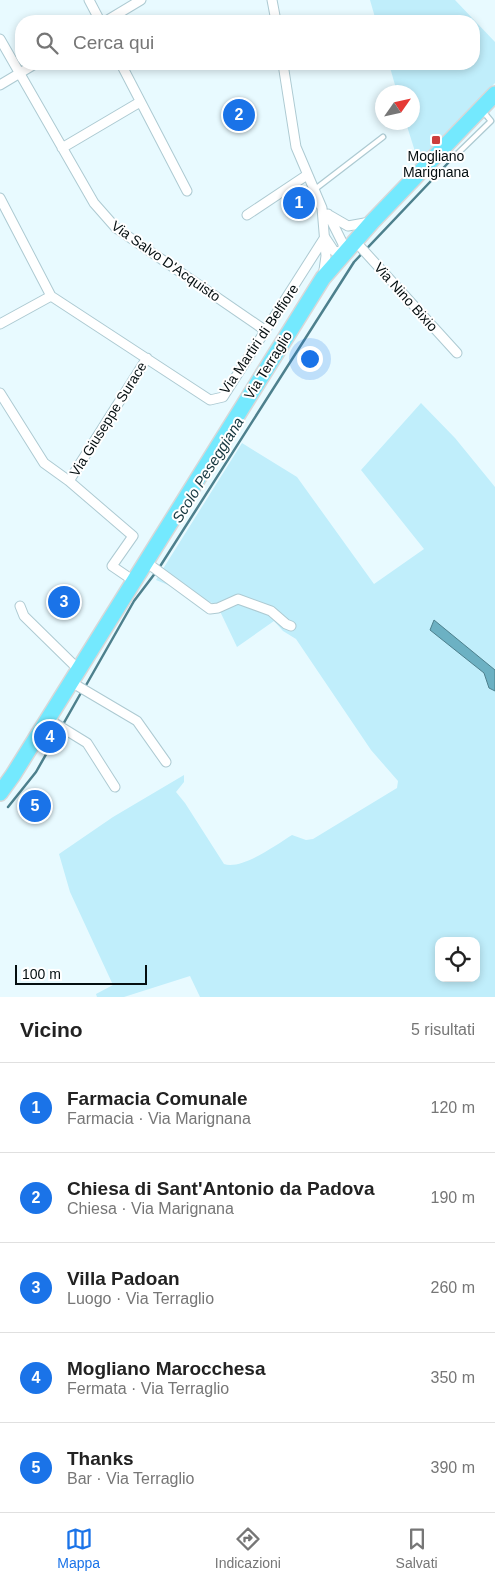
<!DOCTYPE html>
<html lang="it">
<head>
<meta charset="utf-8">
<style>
  body { margin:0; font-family:Helvetica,sans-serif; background:#f2f2f2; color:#222 }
  .controls { position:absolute; right:15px; bottom:15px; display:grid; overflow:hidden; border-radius:10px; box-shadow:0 2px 8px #0003 }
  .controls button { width:45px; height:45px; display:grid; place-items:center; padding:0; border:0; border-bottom:1px solid #e0e0e0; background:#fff; color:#222; font:25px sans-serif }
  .compass { position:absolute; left:375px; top:85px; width:45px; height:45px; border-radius:50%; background:#fff; box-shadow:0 2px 8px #0003; rotate:56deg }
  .scale { position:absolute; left:15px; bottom:12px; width:132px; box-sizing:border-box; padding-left:5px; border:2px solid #040e10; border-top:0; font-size:14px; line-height:18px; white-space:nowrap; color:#040e10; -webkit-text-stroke:4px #fff; paint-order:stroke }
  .you { position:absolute; left:309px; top:358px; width:18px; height:18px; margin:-12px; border:4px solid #fff; border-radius:50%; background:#1a73e8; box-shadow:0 0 0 8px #1a73e833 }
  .badge { display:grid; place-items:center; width:32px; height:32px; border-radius:50%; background:#1a73e8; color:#fff; font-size:16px; font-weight:700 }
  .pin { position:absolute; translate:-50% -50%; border:2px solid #fff; box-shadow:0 1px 5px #0006 }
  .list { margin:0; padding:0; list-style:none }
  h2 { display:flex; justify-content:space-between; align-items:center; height:65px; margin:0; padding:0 20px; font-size:21px }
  h2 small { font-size:16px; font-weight:400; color:#767676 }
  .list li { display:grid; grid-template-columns:32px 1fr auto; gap:15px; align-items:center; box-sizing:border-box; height:90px; padding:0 20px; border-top:1px solid #e0e0e0 }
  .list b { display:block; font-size:19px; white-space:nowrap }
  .list p { margin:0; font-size:16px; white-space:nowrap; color:#767676 }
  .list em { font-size:16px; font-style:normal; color:#767676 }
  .icon { flex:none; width:28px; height:28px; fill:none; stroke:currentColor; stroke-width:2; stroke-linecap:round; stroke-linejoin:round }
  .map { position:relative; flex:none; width:495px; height:997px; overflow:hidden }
  .search { position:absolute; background:#fff; box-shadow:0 2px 8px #0003; left:15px; right:15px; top:15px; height:55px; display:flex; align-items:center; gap:12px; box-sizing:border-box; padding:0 18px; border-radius:20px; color:#767676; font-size:19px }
  .sheet { height:515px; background:#fff }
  nav { display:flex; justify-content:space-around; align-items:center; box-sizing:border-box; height:70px; border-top:1px solid #e0e0e0; background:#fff; font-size:14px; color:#767676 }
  nav a { display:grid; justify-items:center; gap:2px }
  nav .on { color:#1a73e8 }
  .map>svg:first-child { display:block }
  .green { fill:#c0eefb; fill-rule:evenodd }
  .water { fill:#6cb1c3; stroke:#4d808d }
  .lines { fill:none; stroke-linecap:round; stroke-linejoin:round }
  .stream { stroke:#4d808d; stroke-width:2.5 }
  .service-casing { stroke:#adcad2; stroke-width:7 }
  .minor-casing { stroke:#adcad2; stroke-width:11 }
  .primary-casing { stroke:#d7d8d9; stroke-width:18 }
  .service { stroke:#fff; stroke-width:4.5 }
  .minor { stroke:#fff; stroke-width:9 }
  .primary { stroke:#74e9fe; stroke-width:15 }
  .poi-dot { fill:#cc3e3c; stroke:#fff; stroke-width:2 }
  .labels { text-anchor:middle; stroke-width:4; stroke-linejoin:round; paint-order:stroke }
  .poi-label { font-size:14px; fill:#040e10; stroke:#fff }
  .street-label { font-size:14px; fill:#040e10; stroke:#fff }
  .water-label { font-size:15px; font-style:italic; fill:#14363e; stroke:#fff }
</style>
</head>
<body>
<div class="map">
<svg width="495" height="997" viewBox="0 0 495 997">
  <rect width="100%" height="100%" fill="#e8faff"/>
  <path class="green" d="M370,0h85l40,42v41l-77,78 -12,-38 6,-1v-30h-15l-8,-28h85v-43h-98z
    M421,403l34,35 40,49v183l-65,-41 54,44 5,15 6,3v306h-295l-10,-21 -66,21h-27l-1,-3 17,-9 -43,-93 -11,-38 54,-37 71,-42v7l-8,10 9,11 39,61c18,6 52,-19 68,-29l14,5 7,-1 84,-51 1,-7 -27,-31 -75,-111 -13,-8 -9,-10 -37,26 -20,-42 -61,-25 86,-137 55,34 77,107 50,-35 -63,-79zM439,941h37v37h-37z"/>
  <path class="water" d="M434,620l61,50v21l-6,-3 -5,-15 -54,-43z"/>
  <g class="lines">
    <path class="stream" d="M159,568l195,-306 95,-100
      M85,687l49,-86 22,-29
      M8,807l28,-35 46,-81"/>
    <g class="service-casing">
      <path id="service" d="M445,149l8,9 38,-37 -9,-11
        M314,190l69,-53"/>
    </g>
    <g class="minor-casing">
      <path id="minor" d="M89,0l11,21
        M272,0l4,21
        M106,21l35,-21
        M0,39l94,164 22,25 150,103
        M121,64l66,127
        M283,64l13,83 26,61 4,48 -3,21
        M0,85l35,-21
        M62,148l78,-46
        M0,198l51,98 159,104 13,-3 102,-160
        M247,215l60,-40
        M329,215l19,11 22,-4
        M326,239l8,12 9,2v-9l-15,-30
        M355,241l102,112
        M0,324l51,-28
        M0,393l44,70 25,18 64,55 -21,30 22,15
        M69,481l78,-123
        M146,562l64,47 8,-1 20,-9 33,12 15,13 5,2
        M20,606l4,10 54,53
        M71,682l66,39 29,41
        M48,719l39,24 28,44"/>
    </g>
    <g class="primary-casing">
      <path id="primary" d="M0,793l13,-18 310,-497 49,-56 123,-128"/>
    </g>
    <use href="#service" class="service"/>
    <use href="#minor" class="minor"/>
    <use href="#primary" class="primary"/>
  </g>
  <rect class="poi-dot" x="431" y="135" width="10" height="10" rx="2.5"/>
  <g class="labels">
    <g class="poi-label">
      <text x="436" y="161">Mogliano<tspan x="436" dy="16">Marignana</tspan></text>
    </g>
    <g class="street-label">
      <text transform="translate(166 261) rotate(35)" y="5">Via Salvo D'Acquisto</text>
      <text transform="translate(406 297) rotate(48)" y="5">Via Nino Bixio</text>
      <text transform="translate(259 339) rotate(-56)" y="5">Via Martiri di Belfiore</text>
      <text transform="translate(268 365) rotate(-58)" y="5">Via Terraglio</text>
      <text transform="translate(108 419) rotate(-58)" y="5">Via Giuseppe Surace</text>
    </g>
    <g class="water-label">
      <text transform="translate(208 470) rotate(-58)" y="5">Scolo Peseggiana</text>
    </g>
  </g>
</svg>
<div class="controls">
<button><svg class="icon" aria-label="locate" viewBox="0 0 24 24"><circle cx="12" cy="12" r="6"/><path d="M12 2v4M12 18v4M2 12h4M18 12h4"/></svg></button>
</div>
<svg class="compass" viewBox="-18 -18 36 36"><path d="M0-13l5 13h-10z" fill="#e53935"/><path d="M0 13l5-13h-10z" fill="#767676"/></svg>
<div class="scale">100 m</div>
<div class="you"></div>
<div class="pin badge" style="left:299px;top:203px">1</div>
<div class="pin badge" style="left:239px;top:115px">2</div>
<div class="pin badge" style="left:64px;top:602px">3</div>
<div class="pin badge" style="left:50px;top:737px">4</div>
<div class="pin badge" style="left:35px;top:806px">5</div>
<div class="search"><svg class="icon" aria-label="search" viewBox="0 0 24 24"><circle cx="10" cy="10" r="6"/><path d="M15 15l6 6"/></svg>Cerca qui</div>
</div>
<section class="sheet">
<h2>Vicino<small>5 risultati</small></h2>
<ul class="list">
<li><span class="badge">1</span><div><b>Farmacia Comunale</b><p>Farmacia · Via Marignana</p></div><em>120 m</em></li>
<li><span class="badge">2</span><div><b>Chiesa di Sant'Antonio da Padova</b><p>Chiesa · Via Marignana</p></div><em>190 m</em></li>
<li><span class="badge">3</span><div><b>Villa Padoan</b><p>Luogo · Via Terraglio</p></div><em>260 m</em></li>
<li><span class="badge">4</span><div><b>Mogliano Marocchesa</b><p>Fermata · Via Terraglio</p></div><em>350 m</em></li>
<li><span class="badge">5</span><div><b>Thanks</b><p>Bar · Via Terraglio</p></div><em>390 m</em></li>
</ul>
</section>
<nav>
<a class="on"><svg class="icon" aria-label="map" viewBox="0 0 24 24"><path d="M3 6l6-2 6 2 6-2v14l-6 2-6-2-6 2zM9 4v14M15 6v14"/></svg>Mappa</a>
<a><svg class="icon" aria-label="directions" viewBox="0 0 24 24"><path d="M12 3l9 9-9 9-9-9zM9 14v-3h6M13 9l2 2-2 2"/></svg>Indicazioni</a>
<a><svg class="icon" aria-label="saved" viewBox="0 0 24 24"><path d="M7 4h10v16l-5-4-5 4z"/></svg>Salvati</a>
</nav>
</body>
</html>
